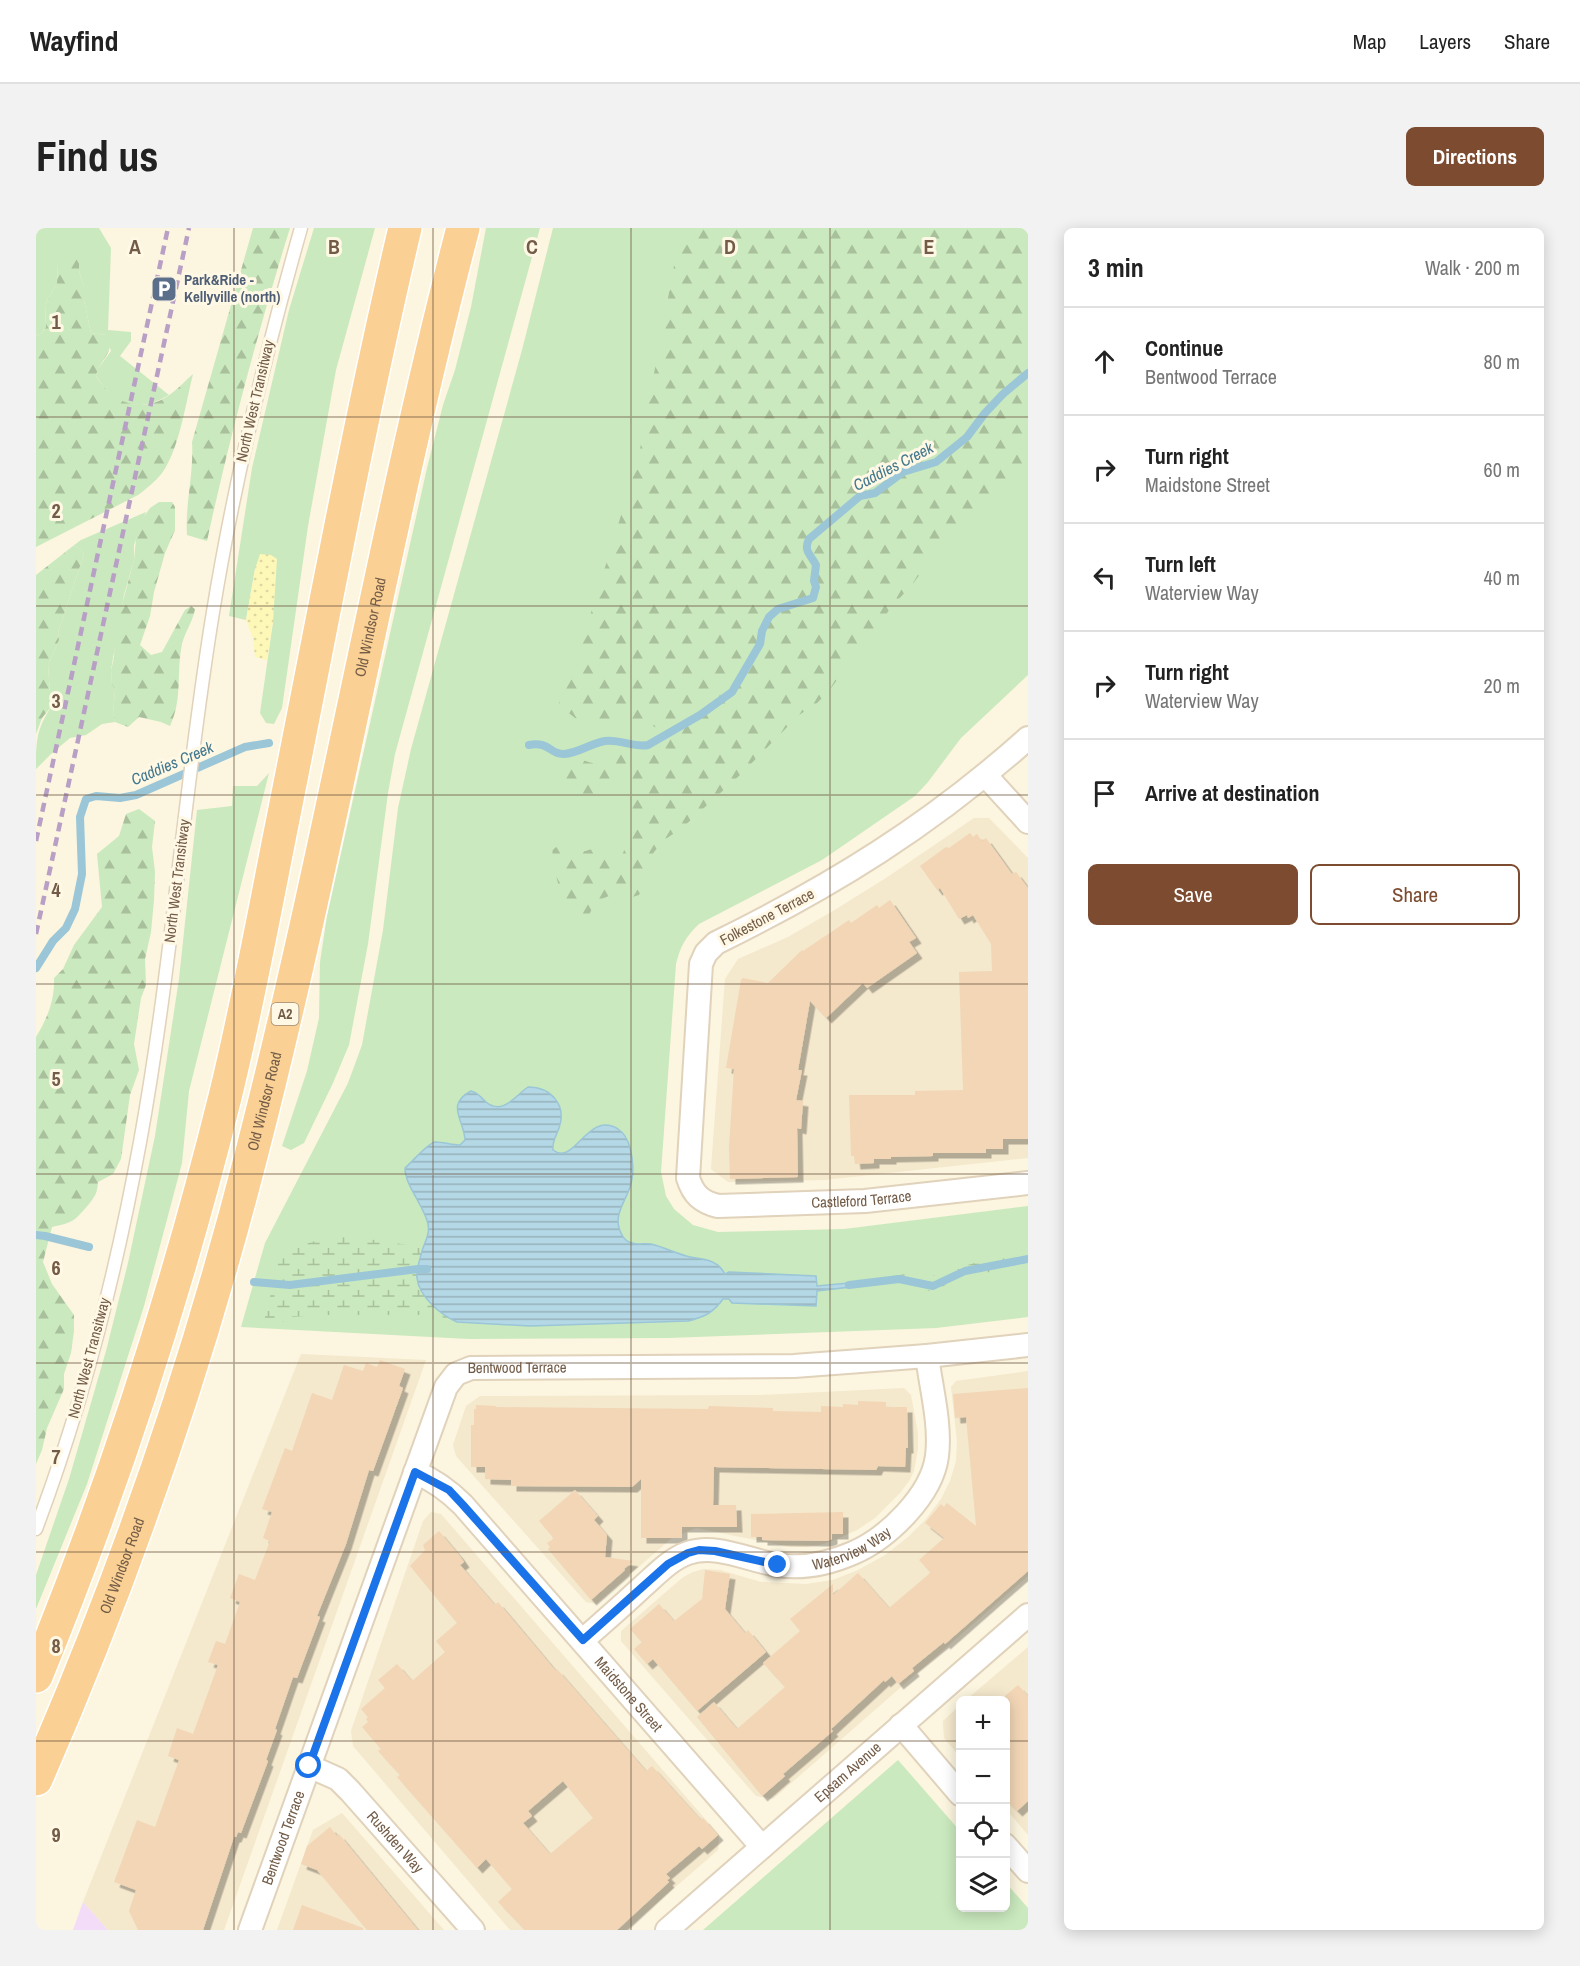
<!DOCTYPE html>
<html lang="en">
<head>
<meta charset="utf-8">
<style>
  body { margin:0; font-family:"Archivo Narrow",sans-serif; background:#f2f2f2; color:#222 }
  .controls { position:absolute; right:18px; bottom:18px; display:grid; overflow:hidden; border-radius:9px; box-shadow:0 3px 15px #0003 }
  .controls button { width:54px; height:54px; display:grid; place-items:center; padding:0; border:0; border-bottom:2px solid #e0e0e0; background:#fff; color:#222; font:30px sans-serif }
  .stop { position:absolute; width:18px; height:18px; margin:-14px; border:4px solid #1a73e8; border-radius:50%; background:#fff }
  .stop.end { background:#1a73e8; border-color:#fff; box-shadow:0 2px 6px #0008 }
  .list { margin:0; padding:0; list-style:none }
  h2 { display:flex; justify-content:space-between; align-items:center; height:78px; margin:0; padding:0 24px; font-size:26px }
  h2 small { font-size:20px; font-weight:400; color:#767676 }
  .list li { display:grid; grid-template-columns:39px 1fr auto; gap:18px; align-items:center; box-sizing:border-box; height:108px; padding:0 24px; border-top:2px solid #e0e0e0 }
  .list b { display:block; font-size:22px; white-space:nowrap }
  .list p { margin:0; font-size:20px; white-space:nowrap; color:#767676 }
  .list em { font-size:20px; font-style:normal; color:#767676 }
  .actions { display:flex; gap:12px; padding:18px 24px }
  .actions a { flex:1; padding:14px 0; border:2px solid #7c4b30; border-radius:9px; text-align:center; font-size:21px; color:#7c4b30 }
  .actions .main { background:#7c4b30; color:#fff }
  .icon { flex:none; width:33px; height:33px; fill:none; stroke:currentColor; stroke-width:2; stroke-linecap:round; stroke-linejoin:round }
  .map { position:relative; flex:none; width:992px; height:1702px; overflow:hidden; border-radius:9px }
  header { display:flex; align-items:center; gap:36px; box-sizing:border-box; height:84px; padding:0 30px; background:#fff; border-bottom:2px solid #e0e0e0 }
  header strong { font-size:28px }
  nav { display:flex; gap:33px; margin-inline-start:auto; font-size:21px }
  .intro { display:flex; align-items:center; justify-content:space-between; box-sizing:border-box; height:144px; padding:0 36px }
  h1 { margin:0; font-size:42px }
  .button { padding:15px 27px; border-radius:9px; background:#7c4b30; color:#fff; font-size:21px; font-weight:700 }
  main { display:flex; gap:36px; padding:0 36px }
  aside { flex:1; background:#fff; border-radius:9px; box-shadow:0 3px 15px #0003 }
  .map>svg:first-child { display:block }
  .residential { fill:#f4e8cd }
  .education { fill:#f2dcf8 }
  .green { fill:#cae9be }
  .forest { fill:url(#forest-firs) }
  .wetland { fill:url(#wetland-marsh) }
  .sand { fill:url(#sand-dots) }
  .water { fill:url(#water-rules); stroke:#9ac6d7; stroke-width:1.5 }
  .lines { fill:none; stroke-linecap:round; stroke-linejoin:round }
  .stream { stroke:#9ac6d7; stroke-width:8 }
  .building { fill:#f2d6b6; fill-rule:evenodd; filter:url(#shadow) }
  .service-casing { stroke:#e0d2bb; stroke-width:15 }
  .minor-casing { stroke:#e0d2bb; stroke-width:26 }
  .trunk-casing { stroke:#fff; stroke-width:36 }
  .service { stroke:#fff; stroke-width:12 }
  .minor { stroke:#fff; stroke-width:22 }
  .trunk { stroke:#fad094; stroke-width:33 }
  .rail { stroke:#b89fc5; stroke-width:4.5; stroke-dasharray:9 6; stroke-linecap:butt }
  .route { stroke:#1a73e8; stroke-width:8 }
  .grid { fill:none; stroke:#735c47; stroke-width:1.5; stroke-opacity:0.55 }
  .labels { text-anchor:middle; stroke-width:6; stroke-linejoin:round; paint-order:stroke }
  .shield { fill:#fff8e5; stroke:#9d8b76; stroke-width:1.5 }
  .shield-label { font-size:14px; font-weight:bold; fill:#735c47 }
  .service-label { font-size:15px; font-weight:bold; fill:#4e5e75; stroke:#fff8e5; text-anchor:start }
  .street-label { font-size:15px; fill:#735c47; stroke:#fff8e5 }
  .water-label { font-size:16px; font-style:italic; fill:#42788e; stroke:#fff8e5 }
  .grid-label { font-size:20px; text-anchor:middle; font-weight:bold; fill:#735c47; stroke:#fff8e5; stroke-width:6; stroke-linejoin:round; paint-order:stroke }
</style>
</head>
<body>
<header>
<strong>Wayfind</strong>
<nav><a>Map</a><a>Layers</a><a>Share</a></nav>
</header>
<div class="intro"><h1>Find us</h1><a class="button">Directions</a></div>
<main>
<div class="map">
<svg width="992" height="1702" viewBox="0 0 992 1702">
  <defs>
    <pattern id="forest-firs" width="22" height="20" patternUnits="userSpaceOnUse" patternTransform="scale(1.5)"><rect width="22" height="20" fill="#cae9be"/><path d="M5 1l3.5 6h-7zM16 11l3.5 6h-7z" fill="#a8c09c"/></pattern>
    <pattern id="wetland-marsh" width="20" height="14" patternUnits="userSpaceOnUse" patternTransform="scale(1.5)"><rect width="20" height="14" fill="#cae9be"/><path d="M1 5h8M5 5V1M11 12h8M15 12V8" fill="none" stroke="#a8c09c"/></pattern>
    <pattern id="sand-dots" width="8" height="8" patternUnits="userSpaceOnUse" patternTransform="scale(1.5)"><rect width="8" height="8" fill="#fdf7b8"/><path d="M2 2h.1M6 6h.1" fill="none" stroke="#dcd6a0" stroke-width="1.8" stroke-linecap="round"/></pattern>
    <pattern id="water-rules" width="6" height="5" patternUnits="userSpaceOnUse" patternTransform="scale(1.5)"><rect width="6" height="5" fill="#b4d8e6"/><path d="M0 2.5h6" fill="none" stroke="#97b2bc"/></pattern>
    <filter id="shadow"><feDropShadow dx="5.5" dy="5.5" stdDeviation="0" flood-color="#0004"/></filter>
  </defs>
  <rect width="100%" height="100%" fill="#fcf5df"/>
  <path class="residential" d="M938,590h15l39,40v300l-204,22 -96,2 -17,-13 14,-190 13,-20 50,-22 45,-26 53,-33z
    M265,1126l125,6 -202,570h-116l-25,-28z
    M992,1143v205l-255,223 -17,-3 -135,-155v-10l61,-53 11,-6 11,-3 16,1 41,12 45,2 27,-4 25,-10 27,-15 23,-18 18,-18 15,-20 9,-18 6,-20 1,-20 -6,-54 5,-6z
    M868,1160l7,7 7,38v16l-4,22 -5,10 -9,12 -25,25 -18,12 -20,9 -17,6 -15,2h-15l-94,-19 -24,10 -76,66 -10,-2 -130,-146 -3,-11 13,-39 14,-10 282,-1z
    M395,1284l10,2 278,321 -1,15 -92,80h-116l-157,-184 -2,-15 72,-210z
    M992,1419v188l-22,-26 -1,-109h-39z
    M924,1477v52l-16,-19 -1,-17z
    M306,1585l102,117h-167l36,-100z"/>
  <path class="education" d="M47,1674l25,28h-35z"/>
  <path class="green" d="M0,0h63l12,20 -3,82 23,2v9l-11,15 49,39c-31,18 -54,12 -73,-19l1,-6 14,-19 -5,-16 -15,-2 -7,-33v-13l-5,-16 -21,-7 -1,19 -12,21 1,23 -4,6 -6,3z
    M278,0h61l-39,142 -28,156 -26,182 -8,16 -8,-1 -6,-10 13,-91v-28l-18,-25 -9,51 -17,-4 23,-148 37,-158z
    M450,0h54l-145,526 -7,39 -20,151 -19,101 -16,38 -29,60 -13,7 -9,-4 25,-75 12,-53 1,-56 7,-46 100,-448 16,-63 12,-35 16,-63z
    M517,0h475v447l-67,63 -33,44 -13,14 -93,64 -123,64c-13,12 -19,23 -23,40l-15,208 5,24 8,13 19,16 25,7 126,-3 184,-23v111l-92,11 -268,10 -199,1 -228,-12 24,-84 83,-160 14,-38 21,-115 15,-122 13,-59 111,-399z
    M110,284l-12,33v15l-10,35 -13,75 1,14 3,6 -2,23 2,9 -13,2 -16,11 -16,3 -19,16 -15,15c0,-27 0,-39 15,-62l-3,-42 11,-25 -1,-7 26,-79 -4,-5 -7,-3 8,-6z
    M233,545l-80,318 -7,72 -38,143 -57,178 -51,125v-34l33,-96 37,-128 22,-88 27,-127 24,-157 18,-169 35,-4 1,-20h24z
    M862,1532l62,71v77h45l1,-25 22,25v22h-325z"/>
  <path class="forest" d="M217,0h37c-32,103 -60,207 -83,313l-20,-6c-2,-31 7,-62 5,-93z
    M645,0h347v227l-28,40 -20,22 -34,27 -18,19 -16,22 -19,20 -65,87 -12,12 -17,11 -59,60 -58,53 -18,12 -10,12 -9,18 1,12 -7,13 -10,3 -10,-7c-16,10 -20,3 -30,24l-10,3c-7,-7 -13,-14 -17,-23 -3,-6 -12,-41 -9,-45 3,-4 8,-5 13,-5 9,8 15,8 26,4l10,6 10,15c18,-16 25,-68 14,-88 -15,-2 -20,9 -32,12 -11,3 -21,0 -30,-3l-6,-13 2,-12c20,-13 17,-6 36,-2 4,1 10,1 15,1l12,-14 12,-2 12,4 9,-5 6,-17c-24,-18 -55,3 -85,-12 -6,-3 -12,-10 -18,-16l12,-25 67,-218z
    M35,19l8,3v21l5,16v13l7,33 15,2 5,5c-1,18 -12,21 -15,36 16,27 44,38 72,20 9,-6 17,-15 25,-22 -7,28 -14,76 -31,99 -7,9 -15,15 -24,22l-102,52v-211l6,-3 4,-6 -1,-23 12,-21 1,-19z
    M123,274h13l3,5v23l-10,23 -11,39 -4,24 -10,29 11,10 11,-3 23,-42 6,-4 4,3c-2,12 -10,23 -13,35 -6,29 1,54 -12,82l-9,-4 -22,-5 -11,10 -13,-5 -2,-9 2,-23 -3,-6 -1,-14 3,-12 1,-27 19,-71 2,-21 7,-21 7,-10z
    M37,318l7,3 4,5 -26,79 1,7 -11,25 3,42 -9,11 -6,16v-159z
    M103,581l16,12 -3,26 3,25 -1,28 -3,32 -6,27 1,26 -5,13 -7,46 5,26 -9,25 -9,64 -8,15 -15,8c-1,11 -2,13 -9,22 -15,17 -14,18 -37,23l-9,35 9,22 22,31v16l-3,22 -7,21v15l-17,39 -5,22 -6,14v12v-439c11,-18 19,-37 18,-59l9,-9 11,-24 28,-38 -5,-53 22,-18 7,-22z"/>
  <path class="wetland" d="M393,1003l-1,8 -5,11 -5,19 7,28 25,22 -21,-4h-113l-23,2 -13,6 -9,1 -7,-3 17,-69 62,-20 18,6 54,8 6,-4z
    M973,1029l7,1 2,5c-8,17 -31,7 -45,8 -9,1 -28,15 -38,20 -13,1 -24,-9 -37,-9 -13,0 -26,3 -39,4v-4l46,-8 21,4 58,-18z"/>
  <path class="sand" d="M224,326l11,1 6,4 -4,63 -6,38 -12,-3 -2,-19 -7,-18 9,-51z"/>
  <path class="water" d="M492,859c23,0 39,18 31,41 -3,9 -7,13 -6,22 22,17 34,-40 65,-21 6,4 10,11 12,19 3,11 4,24 1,36 -5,18 -20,32 -9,51 2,4 6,7 10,8 6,2 13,0 19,1 13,3 26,10 39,13 9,2 18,1 26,7 4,2 7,7 9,10l4,-2 87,4 1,10 42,-4v4l-42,5 -1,15 -84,-3 -3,-4h-6c-10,14 -19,18 -35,22l-158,5 -73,-4c-16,-7 -38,-25 -40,-44 -1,-8 3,-19 5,-27 3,-10 8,-16 6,-27 -4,-19 -23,-38 -23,-56 7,-6 23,-25 30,-26 8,0 17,3 25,3l5,-5c-1,-21 -20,-35 6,-49 8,2 9,6 15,11 17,14 30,-7 42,-15z"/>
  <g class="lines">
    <path class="stream" d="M493,517c21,-4 21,10 35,9 15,-1 27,-11 41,-13 15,-2 29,7 43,4l52,-30 32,-23 28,-48 2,-13 7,-14 9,-8 35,-11 3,-11 -2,-6 2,-16c-5,-10 -13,-14 -7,-26l51,-43 15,-3 28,-21 33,-10 31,-25 18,-24 18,-19 25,-21
      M0,740l17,-27 13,-13 9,-19 7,-35 -2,-57 6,-18 10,-3 24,2 16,-3 109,-48 24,-4
      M0,1007l9,1 44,11
      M218,1054l36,3 128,-16h9
      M813,1057l50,-6 34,7 32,-15 63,-12"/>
  </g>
  <path class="building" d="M934,605l3,4 4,-3 5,7 4,-3 26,36 4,-2 12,16v251h-25v10h-17v4h-53v3l-42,1v2h-17v4l-19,1 -1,-8h-3l-2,-61h66v-4l48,-1 -4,-118 33,-1 -1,-27 -18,-29 -5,3 -1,-3 -8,4 -19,-31 -3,2 -17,-24 26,-19 3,1z
    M854,672l26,38 -7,4 8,11 -50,35 -4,-5 -37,35 -16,-17 -12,69h4l-6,30 7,1 -2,28 -4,-1 1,49 -68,2 -1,-32 5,-78 -8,-1 15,-88 2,-2 25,5 34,-33 1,1 46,-31 2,3 26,-18 2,3z
    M344,1132l25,9 -6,17 4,2 -30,83 -4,-1 -23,74 -29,72 3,1 -23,61 -4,-1 -18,52 2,1 -11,30 2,1 -27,72 -3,-1 -2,5h-2l-31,93h-65l-9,-19 7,-21 -22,-8 23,-62 18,7 24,-67 -11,-4 9,-28 16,6 25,-69 -10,-3 8,-21 9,3 15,-42 -10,-4 9,-24 16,6 15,-39 -7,-3 9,-26 -10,-3 23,-61 7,3 20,-58 20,7 12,-35 19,6 3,-8 11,4z
    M992,1160v183l-83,73 -1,-2 -32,26 2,3 -16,13 -6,-8 -7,6 -1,-2 -53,49 2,2 -50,43 2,2 -23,20 -65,-79 17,-15 23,27 48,-42 -22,-24 37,-32 -10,-12 43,-35v11l25,-22 31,35 40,-34 1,-2 -11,-12 25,-22 -19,-15 16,-19 3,3 3,-4 29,23 -10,-109 -11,1 -2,-24z
    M822,1173l28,1v5h21l1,41h-2l-1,19 -27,-1 -2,4 -162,-3 -1,38h23l1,22h-55v11h-41v-59l-9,8 -121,-1v-6l-26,-1v-12h-14v-42h3v-16h2v-4l20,1v1l212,2 1,-3 64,2v3l48,1v-6l22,1v-3l15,1z
    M539,1262l23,26 -4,4 13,15 -2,22 28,4 -9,8 1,1 -34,30 -43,-51 2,-2 -3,-4 6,-4 -1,-3 -13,-15z
    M807,1284v22h-11v5l-5,2 -65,-1v-3h-11v-23z
    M403,1303l20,24 5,7 -4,3 35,40 3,-3 58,69 1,-2 89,102 6,-5 49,54 2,-2 15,17 -16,14 -3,-3 -33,28 4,4 -3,2 2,2 -52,48h-92l-27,-28 14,-13 -26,-30 -9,9 -80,-91 3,-2 -22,-24 3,-2 -19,-22 6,-5 -2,-3 2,-2 -7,-8 24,-21 -7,-8 19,-16 15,17 33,-29 -9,-11 21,-18 -47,-57 15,-16 -2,-5zM527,1553l30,37 -43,36 -27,-31 9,-7 -4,-5z
    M669,1342l25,4 -5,35 20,24 3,-3 18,22 -69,59 -44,-52 -6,5 -13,-15 8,-7 -12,-13 29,-25 15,17 28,-22z
    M982,1457l10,11v105l-11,10 -12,-12v-103z
    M294,1599l7,9 2,-2 79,96h-51l-50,-60 -16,-6 6,-18z
    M266,1677l61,23v2h-70z"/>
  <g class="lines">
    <g class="service-casing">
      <path id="service" d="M0,1301c47,-125 80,-256 104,-387 32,-175 44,-354 73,-530 21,-130 52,-257 88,-384"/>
    </g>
    <g class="minor-casing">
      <g id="minor">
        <path id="s1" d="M992,510c-97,87 -196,148 -312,205l-10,10 -5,11 -13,214c5,16 13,24 30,28l147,-5 163,-18"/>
        <path d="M950,548l42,46"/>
        <path id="s2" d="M379,1244c19,8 33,18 48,33l299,342"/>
        <path id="s3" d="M547,1412c19,-17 39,-34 58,-52 14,-12 29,-29 47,-35 29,-10 61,8 90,12 25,4 52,-2 75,-12 35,-15 79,-58 84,-97 4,-32 -6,-68 -10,-100"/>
        <path d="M865,1497l59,69"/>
        <path id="s4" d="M273,1538l29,13 12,12 123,139"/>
        <path d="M969,1617l23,26"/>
        <path id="s5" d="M214,1702l196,-543 10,-13 15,-6 323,-2 133,-10 101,-11"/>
        <path id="s6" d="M631,1702l361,-315"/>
      </g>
    </g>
    <g class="trunk-casing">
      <g id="trunk">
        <path d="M0,1448c77,-188 140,-382 189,-579 21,-85 37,-172 54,-258 41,-204 78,-408 126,-611"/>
        <path id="s7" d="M0,1551c89,-203 161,-412 216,-627 79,-306 131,-618 211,-924"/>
      </g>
    </g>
    <use href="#service" class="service"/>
    <use href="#minor" class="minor"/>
    <use href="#trunk" class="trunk"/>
    <path class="rail" d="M0,613l132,-613
      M0,706l153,-706"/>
  </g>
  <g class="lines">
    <path class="route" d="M273,1538l106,-294 34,18 14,15 120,135 85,-76 20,-11 11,-3 16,1 63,14"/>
  </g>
  <path class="grid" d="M198,0v1702M397,0v1702M595,0v1702M794,0v1702M0,189h992M0,378h992M0,567h992M0,756h992M0,946h992M0,1135h992M0,1324h992M0,1513h924M969,1513h23"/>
  <defs>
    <g id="parking-square" transform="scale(1.35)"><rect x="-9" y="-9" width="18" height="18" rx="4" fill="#5c6f8a" stroke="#fff8e5"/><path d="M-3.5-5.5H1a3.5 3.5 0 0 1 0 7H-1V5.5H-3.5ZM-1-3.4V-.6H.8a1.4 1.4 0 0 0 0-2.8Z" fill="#fff"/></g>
  </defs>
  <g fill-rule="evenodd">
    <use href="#parking-square" x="128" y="61"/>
  </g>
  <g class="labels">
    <rect class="shield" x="235.5" y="775" width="27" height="22" rx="4.5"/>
    <g class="shield-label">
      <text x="249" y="791">A2</text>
    </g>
    <g class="service-label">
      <text x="148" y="57">Park&amp;Ride -<tspan x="148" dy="17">Kellyville (north)</tspan></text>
    </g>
    <g class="street-label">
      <text transform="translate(219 173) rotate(-77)" y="5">North West Transitway</text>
      <text dy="5" stroke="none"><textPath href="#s7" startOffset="1202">Old Windsor Road</textPath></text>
      <text transform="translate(141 653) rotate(-83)" y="5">North West Transitway</text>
      <text transform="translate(731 689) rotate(-28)" y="5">Folkestone Terrace</text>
      <text dy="5" stroke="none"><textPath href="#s7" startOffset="716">Old Windsor Road</textPath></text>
      <text dy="5" stroke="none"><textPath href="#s1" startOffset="802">Castleford Terrace</textPath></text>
      <text transform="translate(53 1130) rotate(-75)" y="5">North West Transitway</text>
      <text dy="5" stroke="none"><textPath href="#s5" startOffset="656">Bentwood Terrace</textPath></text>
      <text dy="5" stroke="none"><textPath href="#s3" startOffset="306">Waterview Way</textPath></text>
      <text dy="5" stroke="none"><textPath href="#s7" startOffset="230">Old Windsor Road</textPath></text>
      <text dy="5" stroke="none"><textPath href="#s2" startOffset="310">Maidstone Street</textPath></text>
      <text dy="5" stroke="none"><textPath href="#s6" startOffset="240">Epsam Avenue</textPath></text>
      <text dy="5" stroke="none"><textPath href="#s5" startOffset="98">Bentwood Terrace</textPath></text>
      <text dy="5" stroke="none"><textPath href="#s4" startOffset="117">Rushden Way</textPath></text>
    </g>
    <g class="water-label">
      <text transform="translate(857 238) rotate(-27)" y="6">Caddies Creek</text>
      <text transform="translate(136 535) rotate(-23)" y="6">Caddies Creek</text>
    </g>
  </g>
  <g class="grid-label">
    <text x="99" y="26">A</text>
    <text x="298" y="26">B</text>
    <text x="496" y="26">C</text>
    <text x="694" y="26">D</text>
    <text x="893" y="26">E</text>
    <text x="20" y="101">1</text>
    <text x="20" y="290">2</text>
    <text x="20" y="480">3</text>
    <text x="20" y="669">4</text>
    <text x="20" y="858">5</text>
    <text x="20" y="1047">6</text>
    <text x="20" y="1236">7</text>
    <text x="20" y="1425">8</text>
    <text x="20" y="1614">9</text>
  </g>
</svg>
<div class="controls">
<button>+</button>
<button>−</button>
<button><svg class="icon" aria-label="locate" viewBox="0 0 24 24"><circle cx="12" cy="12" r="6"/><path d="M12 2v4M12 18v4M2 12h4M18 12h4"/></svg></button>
<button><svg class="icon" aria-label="layers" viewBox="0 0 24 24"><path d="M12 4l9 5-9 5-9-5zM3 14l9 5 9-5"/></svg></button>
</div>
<div class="stop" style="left:273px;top:1538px"></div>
<div class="stop end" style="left:742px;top:1337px"></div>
</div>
<aside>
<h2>3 min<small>Walk · 200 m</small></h2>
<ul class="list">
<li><svg class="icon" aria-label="ahead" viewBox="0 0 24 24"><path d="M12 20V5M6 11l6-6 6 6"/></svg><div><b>Continue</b><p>Bentwood Terrace</p></div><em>80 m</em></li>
<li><svg class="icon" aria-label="right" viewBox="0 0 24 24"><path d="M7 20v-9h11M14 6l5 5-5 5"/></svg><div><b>Turn right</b><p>Maidstone Street</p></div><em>60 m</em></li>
<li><svg class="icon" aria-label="left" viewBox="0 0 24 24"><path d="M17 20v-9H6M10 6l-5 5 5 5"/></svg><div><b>Turn left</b><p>Waterview Way</p></div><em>40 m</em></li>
<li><svg class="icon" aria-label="right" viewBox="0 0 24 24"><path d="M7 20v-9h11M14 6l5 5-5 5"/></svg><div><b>Turn right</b><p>Waterview Way</p></div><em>20 m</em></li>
<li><svg class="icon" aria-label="arrive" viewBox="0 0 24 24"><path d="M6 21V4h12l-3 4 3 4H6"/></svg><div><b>Arrive at destination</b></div></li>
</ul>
<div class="actions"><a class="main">Save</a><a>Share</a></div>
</aside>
</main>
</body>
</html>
